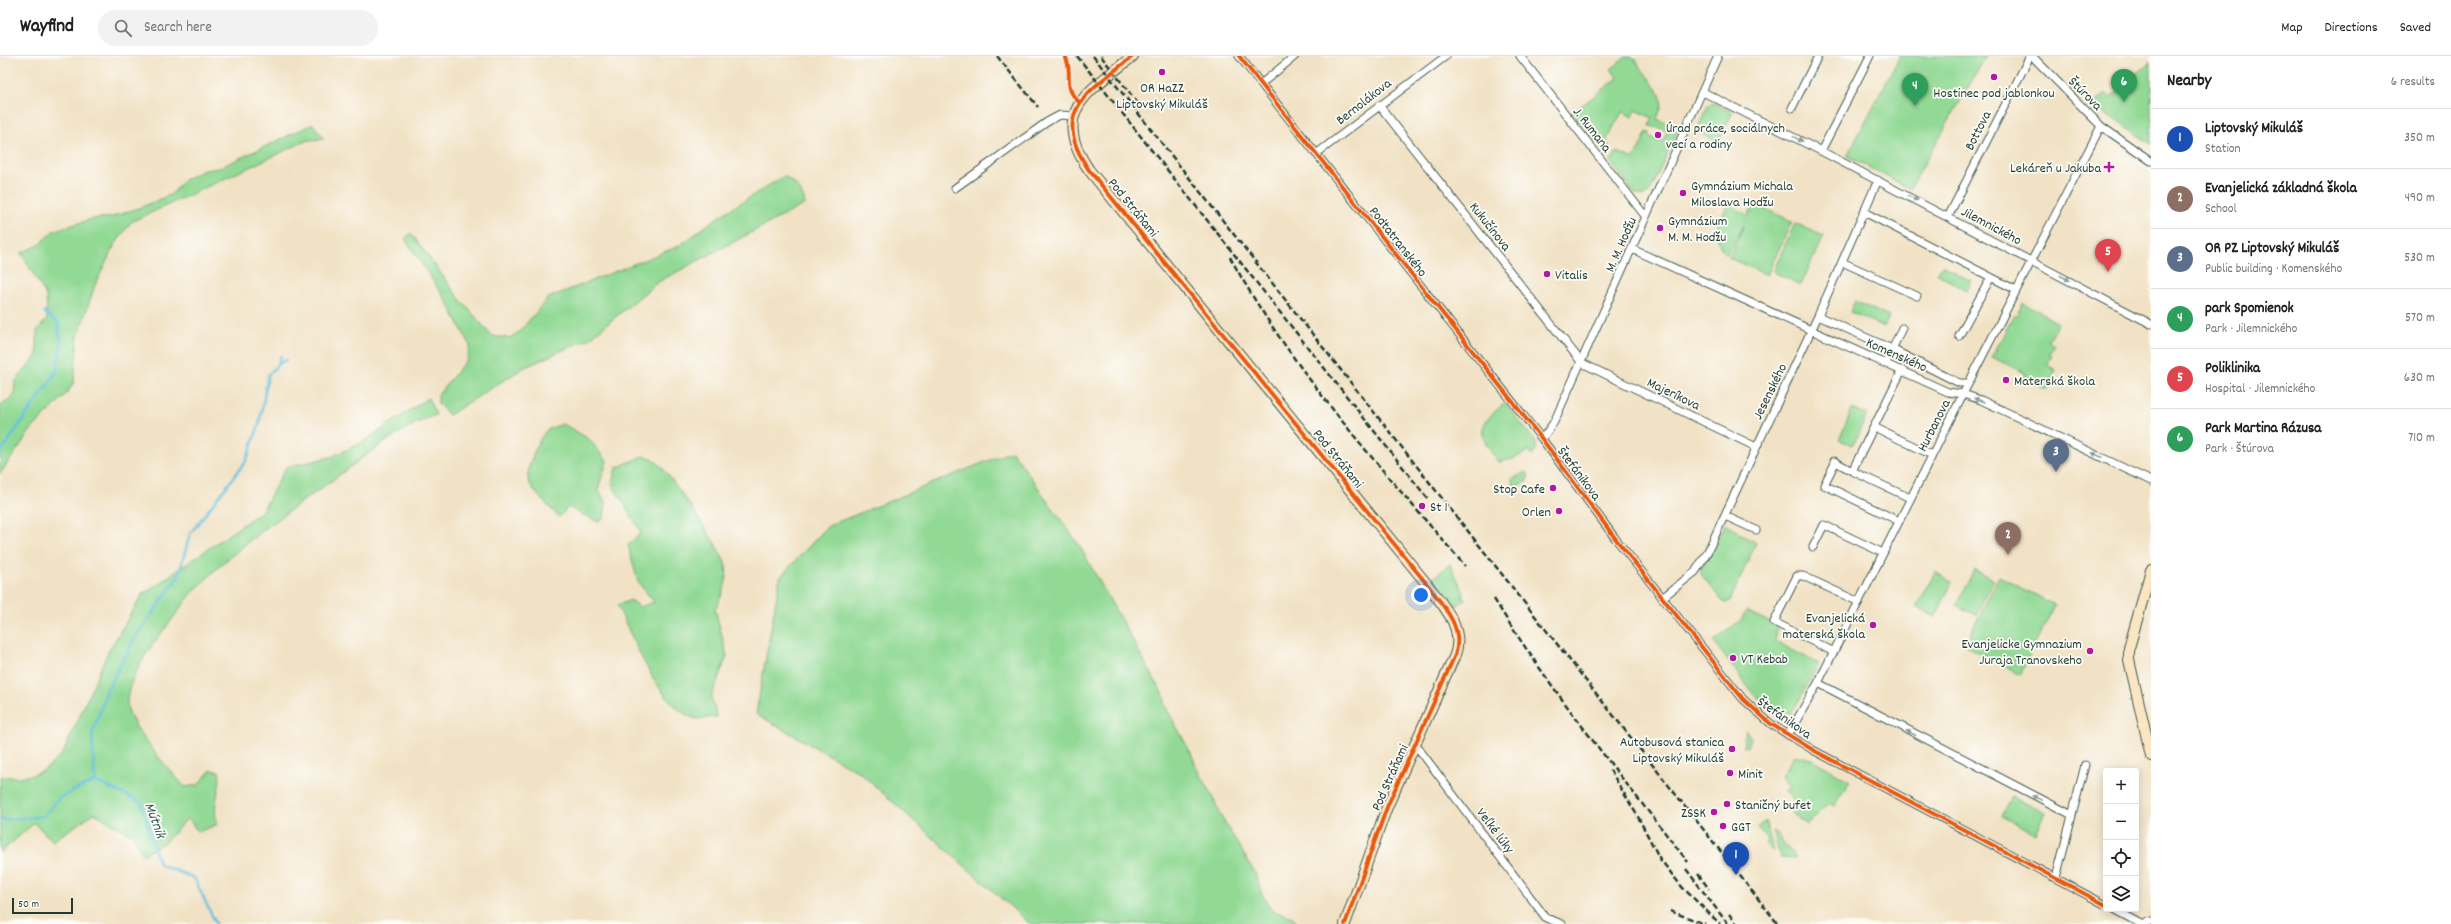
<!DOCTYPE html>
<html lang="en">
<head>
<meta charset="utf-8">
<style>
  body { margin:0; font-family:Dekko,sans-serif; background:#f2f2f2; color:#202124 }
  .controls { position:absolute; right:12px; bottom:12px; display:grid; overflow:hidden; border-radius:4px; box-shadow:0 2px 10px #0003 }
  .controls button { width:36px; height:36px; display:grid; place-items:center; padding:0; border:0; border-bottom:1px solid #e0e0e0; background:#fff; color:#202124; font:20px sans-serif }
  .scale { position:absolute; left:12px; bottom:10px; width:61px; box-sizing:border-box; padding-left:4px; border:2px solid #1f3d34; border-top:0; font-size:11px; line-height:14px; white-space:nowrap; color:#1f3d34; -webkit-text-stroke:3px #fdfcf7; paint-order:stroke }
  .you { position:absolute; left:1421px; top:539px; width:14px; height:14px; margin:-10px; border:3px solid #fff; border-radius:50%; background:#1a73e8; box-shadow:0 0 0 6px #1a73e833 }
  .badge { display:grid; place-items:center; width:26px; height:26px; border-radius:50%; background:#1a73e8; color:#fff; font-size:13px; font-weight:700 }
  .pin { position:absolute; translate:-50% -33px; filter:drop-shadow(0 1px 2px #0008) }
  .pin::after { content:''; position:absolute; top:21px; width:14px; height:12px; background:inherit; clip-path:polygon(0 0,100% 0,50% 100%) }
  .list { margin:0; padding:0; list-style:none }
  h2 { display:flex; justify-content:space-between; align-items:center; height:52px; margin:0; padding:0 16px; font-size:17px }
  h2 small { font-size:13px; font-weight:400; color:#757577 }
  .list li { display:grid; grid-template-columns:26px 1fr auto; gap:12px; align-items:center; box-sizing:border-box; height:60px; padding:0 16px; border-top:1px solid #e0e0e0 }
  .list b { display:block; font-size:15px; white-space:nowrap }
  .list p { margin:0; font-size:13px; white-space:nowrap; color:#757577 }
  .list em { font-size:13px; font-style:normal; color:#757577 }
  .icon { flex:none; width:22px; height:22px; fill:none; stroke:currentColor; stroke-width:2; stroke-linecap:round; stroke-linejoin:round }
  .map { position:relative; flex:none; width:2151px; height:868px; overflow:hidden }
  header { display:flex; align-items:center; gap:24px; box-sizing:border-box; height:56px; padding:0 20px; background:#fff; border-bottom:1px solid #e0e0e0 }
  header strong { font-size:19px }
  nav { display:flex; gap:22px; margin-inline-start:auto; font-size:14px }
  .search { width:280px; height:36px; background:#f2f2f2; display:flex; align-items:center; gap:10px; box-sizing:border-box; padding:0 14px; border-radius:22px; color:#757577; font-size:15px }
  main { display:flex }
  aside { flex:1; background:#fff }
  .map>svg:first-child { display:block }
  .green { fill:#91d994; stroke:#588b64 }
  .lines { fill:none; stroke-linecap:round; stroke-linejoin:round }
  .stream { stroke:#61c0df; stroke-width:2.5 }
  .street-casing { stroke:#3e564a; stroke-width:9 }
  .secondary-casing { stroke:#3e564a; stroke-width:12 }
  .street { stroke:#fff; stroke-width:7 }
  .secondary { stroke:#fbe6c4; stroke-width:10 }
  .rail { stroke:#1f3d34; stroke-width:2.5; stroke-dasharray:6 3; stroke-linecap:butt }
  .cycleway-casing { stroke:#fdfcf7; stroke-width:6 }
  .cycleway { stroke:#e8590c; stroke-width:4 }
  .oneway { fill:#8f9e9a }
  .poi-dot { fill:#b5179e; stroke:#fdfcf7; stroke-width:1.5 }
  .labels { text-anchor:middle; stroke-width:3.5; stroke-linejoin:round; paint-order:stroke }
  .poi-label { font-size:14px; fill:#1f3d34; stroke:#fdfcf7; text-anchor:start }
  .street-label { font-size:14px; fill:#1f3d34; stroke:#fdfcf7 }
  .water-label { font-size:15px; font-style:italic; fill:#305e5f; stroke:#fdfcf7 }
</style>
</head>
<body>
<header>
<strong>Wayfind</strong>
<div class="search"><svg class="icon" aria-label="search" viewBox="0 0 24 24"><circle cx="10" cy="10" r="6"/><path d="M15 15l6 6"/></svg>Search here</div>
<nav><a>Map</a><a>Directions</a><a>Saved</a></nav>
</header>
<main>
<div class="map">
<svg width="2151" height="868" viewBox="0 0 2151 868">
  <rect width="100%" height="100%" fill="#fdfcf7"/>
  <filter id="ink" filterUnits="userSpaceOnUse"><feTurbulence type="fractalNoise" baseFrequency=".025" numOctaves="2"/><feDisplacementMap in="SourceGraphic" scale="8" xChannelSelector="R" yChannelSelector="G"/><feConvolveMatrix kernelMatrix="1 2 1 2 8 2 1 2 1" color-interpolation-filters="sRGB"/></filter>
  <filter id="wash" filterUnits="userSpaceOnUse"><feTurbulence type="fractalNoise" baseFrequency=".012" numOctaves="4" result="noise"/><feDisplacementMap in="SourceGraphic" scale="16" xChannelSelector="R" yChannelSelector="G"/><feGaussianBlur stdDeviation="0.9" result="paint"/><feColorMatrix in="noise" values="0 0 0 0 0 0 0 0 0 0 0 0 0 0 0 0 0 1.4 0 .05"/><feComposite in="paint" operator="in"/></filter>
  <g filter="url(#wash)">
    <rect width="100%" height="100%" fill="#f1e2c5"/>
    <path class="green" d="M1627,0h5l28,37 2,12 -5,14 21,10 -28,63 -6,4 -9,-2 -25,-32 7,-10 17,7 13,-27 3,1 -1,3 13,7 5,-11 -4,-3 -13,-3 2,-8 -16,-8 -3,7 -11,-5 -16,29 4,6 -5,6 -33,-40 46,-35 -7,-9z
      M1900,0h86l-76,133 -63,-33z
      M2151,5v83l-36,-25 -24,-13 15,-13 4,5z
      M1713,47l20,9 -15,29 -16,-7 2,-6 -5,-3 9,-20z
      M313,68l11,15 -16,1 -177,82 -17,24 -19,39 -17,51 -4,46 -6,10 -37,38 -31,44v-69l14,-9 1,-14 22,-27v-24l10,-12 -1,-24 -25,-42 18,-8 14,-14 39,-12 20,-2 32,-11 28,-12 12,-14 20,-10 15,-2z
      M784,120c12,7 18,14 21,28l-147,78 -68,56 -67,30 -74,47 -11,-11v-9l29,-36 3,-14 -24,-45 -41,-61 6,-6 48,65 33,38 18,2 10,-7 28,-33 131,-52 39,-29z
      M1730,148l18,12 6,-12 38,17 -25,54 -38,-17 15,-33 -17,30c-16,-15 -11,-36 3,-51z
      M1795,167l28,13 -22,49 -28,-13z
      M1942,209l29,16 -5,9 -29,-16z
      M1855,245l34,16 -5,10 -34,-15z
      M2023,247l35,20 -10,18 6,4 -5,9 3,2 -5,9 9,5 -9,20 -14,-7 -3,1 -7,-4 1,-7 -32,-16 22,-42 2,1z
      M428,342l8,17c-35,12 -72,42 -102,64 -46,33 -95,66 -135,107 -12,12 -22,27 -32,40 -17,21 -36,46 -40,74 -3,22 43,70 58,87l13,-2 13,-15 8,1c4,20 -9,31 -1,53l-20,8 -10,-14 -23,24 -22,13 -9,-19 -40,-23 -41,28 -19,-18 -34,30v-76c32,0 42,0 64,-26l44,-99 34,-57 120,-84 24,-44 45,-10 32,-15z
      M1505,347l31,39v8l-4,6 -3,-5 -16,8 -15,3c-22,-31 -21,-36 7,-59z
      M1852,353l15,5 -14,31 -14,-5z
      M563,368l26,15 18,22 -9,28 8,14 -2,15 -6,4 -30,-15 -9,10c-10,-11 -23,-21 -30,-35 -5,-10 9,-42 17,-51 4,-3 12,-5 17,-7z
      M1012,395l67,94 86,153 -1,6 28,51 4,12 17,29 6,17 36,60 7,21 11,17 20,6 5,7h-268l-171,-152 -103,-58 24,-137 48,-51z
      M643,400c3,1 7,1 9,2 12,6 69,91 73,105 5,16 -3,33 -10,46l12,47 -16,41 6,20c-7,0 -18,3 -24,1 -36,-14 -60,-81 -76,-113l14,-5 9,7 14,-5 -16,-20 -10,-37 13,-13 -29,-48 4,-16z
      M1526,416l3,3 -3,7 -6,3 -7,-1 -1,-5z
      M1725,468l31,19 -26,58 -4,2 -4,-2 -21,-27v-4z
      M1450,508l14,29 -2,2 3,4 -8,7 -24,-28z
      M1974,514l20,10 -18,35 -20,-10z
      M1935,516l17,10 -16,34 -19,-9z
      M1999,520l56,29 -35,69 -55,-29z
      M1746,555l32,15 -3,15 44,23 -27,49 -10,1 -28,-19 -41,-54 27,-20z
      M1746,674l5,8 -4,10 -4,-2z
      M1794,699l18,4 38,22 -16,25 -5,-3 -22,22 -15,-13 6,-8 -14,-13 6,-4 -9,-10z
      M2011,740l34,17 -10,20 -34,-17z
      M1765,765l9,29 -1,2 -8,-9 3,-3 -10,-13z
      M1773,774l23,28 -16,-1z"/>
    <g class="lines">
      <path class="stream" d="M278,308l3,-8
        M0,397l56,-81 5,-27 -3,-22 -14,-11
        M95,725l-3,-46 15,-45 28,-52 43,-61 12,-43 56,-73 13,-36 9,-50 10,-11 8,-4
        M0,764l44,-4 16,-19 35,-16 46,21 18,62 35,14 22,46"/>
    </g>
  </g>
  <g filter="url(#ink)">
    <g class="lines">
      <g class="street-casing">
        <path id="street" d="M1239,0l303,383 73,99 128,161 28,25 42,26 293,155
          M1520,0l126,161
          M2032,0l69,70 50,35
          M1261,28l34,-28
          M1703,36l118,59 330,173
          M1379,49l203,258 174,84
          M1792,52l26,-52
          M1821,95l49,-95
          M1316,98l130,-98
          M955,132l92,-66 13,-7 14,1
          M1864,156l152,78
          M1948,161l82,-161
          M1632,193l316,143 15,2 18,6 170,81
          M1842,206l75,34
          M1818,260l74,33 67,34h9
          M1959,280l32,-59
          M1886,307l16,-35
          M1874,371l58,28
          M1542,383l12,-17 164,-366
          M1834,405l18,10 50,-101
          M1834,409l-10,20 75,36
          M1852,415l58,27
          M1725,460l31,14
          M1813,491l11,-22 59,28
          M1662,542l33,-26 11,-17 112,-239 60,-136
          M1834,596l-60,-30 23,-46h6l56,26
          M1818,627l254,132
          M1788,679l30,-52 145,-289 138,-268
          M1415,688l131,174 16,6
          M2056,822l29,-113
          M2114,853l28,15
          M2145,868l6,-3"/>
      </g>
      <g class="secondary-casing">
        <path id="secondary" d="M1133,0c-43,35 -85,55 -44,114l337,413c16,21 39,44 29,72l-68,152 -42,117
          M2151,514l-22,78v12l22,96"/>
      </g>
      <use href="#street" class="street"/>
      <use href="#secondary" class="secondary"/>
      <path class="rail" d="M997,0l41,51
        M1077,0l351,443
        M1093,0l685,868
        M1101,0l38,49
        M1230,201c62,114 151,211 235,309
        M1494,543c58,94 126,176 194,263
        M1610,714l27,45 23,44 22,28 38,37
        M1686,813l42,55
        M1698,818l11,15
        M1670,855l35,13
        M1729,858l8,10"/>
      <g class="cycleway-casing">
        <path id="cycleway" d="M1065,0c10,18 -5,29 15,47
          M1133,0c-43,35 -85,55 -44,114l337,413c16,21 39,44 29,72l-68,152 -42,117
          M1239,0l303,383 73,99 128,161 28,25 42,26 293,155"/>
      </g>
      <use href="#cycleway" class="cycleway"/>
    </g>
    <defs><path id="oneway-solid" d="M-6-.8H1V-3.2L6.5 0L1 3.2V.8H-6Z"/></defs>
    <g class="oneway">
      <use href="#oneway-solid" transform="translate(1798 83) rotate(26)"/>
      <use href="#oneway-solid" transform="translate(1913 142) rotate(28)"/>
      <use href="#oneway-solid" transform="translate(2065 222) rotate(28)"/>
      <use href="#oneway-solid" transform="translate(1979 344) rotate(-159)"/>
      <use href="#oneway-solid" transform="translate(2097 399) rotate(-155)"/>
      <use href="#oneway-solid" transform="translate(1911 677) rotate(-152)"/>
      <use href="#oneway-solid" transform="translate(2037 742) rotate(-154)"/>
    </g>
  </g>
  <g class="poi-dot">
    <circle cx="1162" cy="16" r="4"/>
    <circle cx="1994" cy="21" r="4"/>
    <circle cx="1658" cy="79" r="4"/>
    <path d="M2107 105h4v4h4v4h-4v4h-4v-4h-4v-4h4z"/>
    <circle cx="1683" cy="137" r="4"/>
    <circle cx="1660" cy="172" r="4"/>
    <circle cx="1547" cy="218" r="4"/>
    <circle cx="2006" cy="324" r="4"/>
    <circle cx="1553" cy="432" r="4"/>
    <circle cx="1422" cy="450" r="4"/>
    <circle cx="1559" cy="455" r="4"/>
    <circle cx="1873" cy="569" r="4"/>
    <circle cx="2090" cy="595" r="4"/>
    <circle cx="1733" cy="602" r="4"/>
    <circle cx="1732" cy="693" r="4"/>
    <circle cx="1730" cy="717" r="4"/>
    <circle cx="1727" cy="748" r="4"/>
    <circle cx="1714" cy="756" r="4"/>
    <circle cx="1723" cy="770" r="4"/>
  </g>
  <g class="labels">
    <g class="poi-label">
      <text x="1162" y="36" text-anchor="middle">OR HaZZ<tspan x="1162" dy="16">Liptovský Mikuláš</tspan></text>
      <text x="1994" y="41" text-anchor="middle">Hostinec pod jablonkou</text>
      <text x="1666" y="76">Úrad práce, sociálnych<tspan x="1666" dy="16">vecí a rodiny</tspan></text>
      <text x="2101" y="116" text-anchor="end">Lekáreň u Jakuba</text>
      <text x="1691" y="134">Gymnázium Michala<tspan x="1691" dy="16">Miloslava Hodžu</tspan></text>
      <text x="1668" y="169">Gymnázium<tspan x="1668" dy="16">M. M. Hodžu</tspan></text>
      <text x="1555" y="223">Vitalis</text>
      <text x="2014" y="329">Materská škola</text>
      <text x="1545" y="437" text-anchor="end">Stop Cafe</text>
      <text x="1430" y="455">St 1</text>
      <text x="1551" y="460" text-anchor="end">Orlen</text>
      <text x="1865" y="566" text-anchor="end">Evanjelická<tspan x="1865" dy="16">materská škola</tspan></text>
      <text x="2082" y="592" text-anchor="end">Evanjelicke Gymnazium<tspan x="2082" dy="16">Juraja Tranovskeho</tspan></text>
      <text x="1741" y="607">VT Kebab</text>
      <text x="1724" y="690" text-anchor="end">Autobusová stanica<tspan x="1724" dy="16">Liptovský Mikuláš</tspan></text>
      <text x="1738" y="722">Minit</text>
      <text x="1735" y="753">Staničný bufet</text>
      <text x="1706" y="761" text-anchor="end">ZSSK</text>
      <text x="1731" y="775">GGT</text>
    </g>
    <g class="street-label">
      <text transform="translate(2086 37) rotate(45)" y="5">Štúrova</text>
      <text transform="translate(1363 45) rotate(-38)" y="5">Bernolákova</text>
      <text transform="translate(1593 73) rotate(52)" y="5">J. Rumana</text>
      <text transform="translate(1977 74) rotate(-63)" y="5">Bottova</text>
      <text transform="translate(1134 151) rotate(51)" y="5">Pod Stráňami</text>
      <text transform="translate(1992 169) rotate(28)" y="5">Jilemnického</text>
      <text transform="translate(1491 170) rotate(52)" y="5">Kukučínova</text>
      <text transform="translate(1399 185) rotate(52)" y="5">Podtatranského</text>
      <text transform="translate(1620 188) rotate(-66)" y="5">M. M. Hodžu</text>
      <text transform="translate(1897 298) rotate(24)" y="5">Komenského</text>
      <text transform="translate(1769 335) rotate(-64)" y="5">Jesenského</text>
      <text transform="translate(1674 337) rotate(26)" y="5">Majeríkova</text>
      <text transform="translate(1933 369) rotate(-63)" y="5">Hurbanova</text>
      <text transform="translate(1339 402) rotate(51)" y="5">Pod Stráňami</text>
      <text transform="translate(1580 417) rotate(53)" y="5">Štefánikova</text>
      <text transform="translate(1785 661) rotate(35)" y="5">Štefánikova</text>
      <text transform="translate(1389 721) rotate(-66)" y="5">Pod Stráňami</text>
      <text transform="translate(1496 774) rotate(53)" y="5">Veľké lúky</text>
    </g>
    <g class="water-label">
      <text transform="translate(156 764) rotate(70)" y="5">Mútnik</text>
    </g>
  </g>
</svg>
<div class="controls">
<button>+</button>
<button>−</button>
<button><svg class="icon" aria-label="locate" viewBox="0 0 24 24"><circle cx="12" cy="12" r="6"/><path d="M12 2v4M12 18v4M2 12h4M18 12h4"/></svg></button>
<button><svg class="icon" aria-label="layers" viewBox="0 0 24 24"><path d="M12 4l9 5-9 5-9-5zM3 14l9 5 9-5"/></svg></button>
</div>
<div class="scale">50 m</div>
<div class="you"></div>
<div class="pin badge" style="left:1736px;top:819px;background:#1a4fb4">1</div>
<div class="pin badge" style="left:2008px;top:499px;background:#8d6e63">2</div>
<div class="pin badge" style="left:2056px;top:416px;background:#5c6f8a">3</div>
<div class="pin badge" style="left:1915px;top:50px;background:#2e9e5b">4</div>
<div class="pin badge" style="left:2108px;top:216px;background:#e0444e">5</div>
<div class="pin badge" style="left:2124px;top:46px;background:#2e9e5b">6</div>
</div>
<aside>
<h2>Nearby<small>6 results</small></h2>
<ul class="list">
<li><span class="badge" style="background:#1a4fb4">1</span><div><b>Liptovský Mikuláš</b><p>Station</p></div><em>350 m</em></li>
<li><span class="badge" style="background:#8d6e63">2</span><div><b>Evanjelická základná škola</b><p>School</p></div><em>490 m</em></li>
<li><span class="badge" style="background:#5c6f8a">3</span><div><b>OR PZ Liptovský Mikuláš</b><p>Public building · Komenského</p></div><em>530 m</em></li>
<li><span class="badge" style="background:#2e9e5b">4</span><div><b>park Spomienok</b><p>Park · Jilemnického</p></div><em>570 m</em></li>
<li><span class="badge" style="background:#e0444e">5</span><div><b>Poliklinika</b><p>Hospital · Jilemnického</p></div><em>630 m</em></li>
<li><span class="badge" style="background:#2e9e5b">6</span><div><b>Park Martina Rázusa</b><p>Park · Štúrova</p></div><em>710 m</em></li>
</ul>
</aside>
</main>
</body>
</html>
